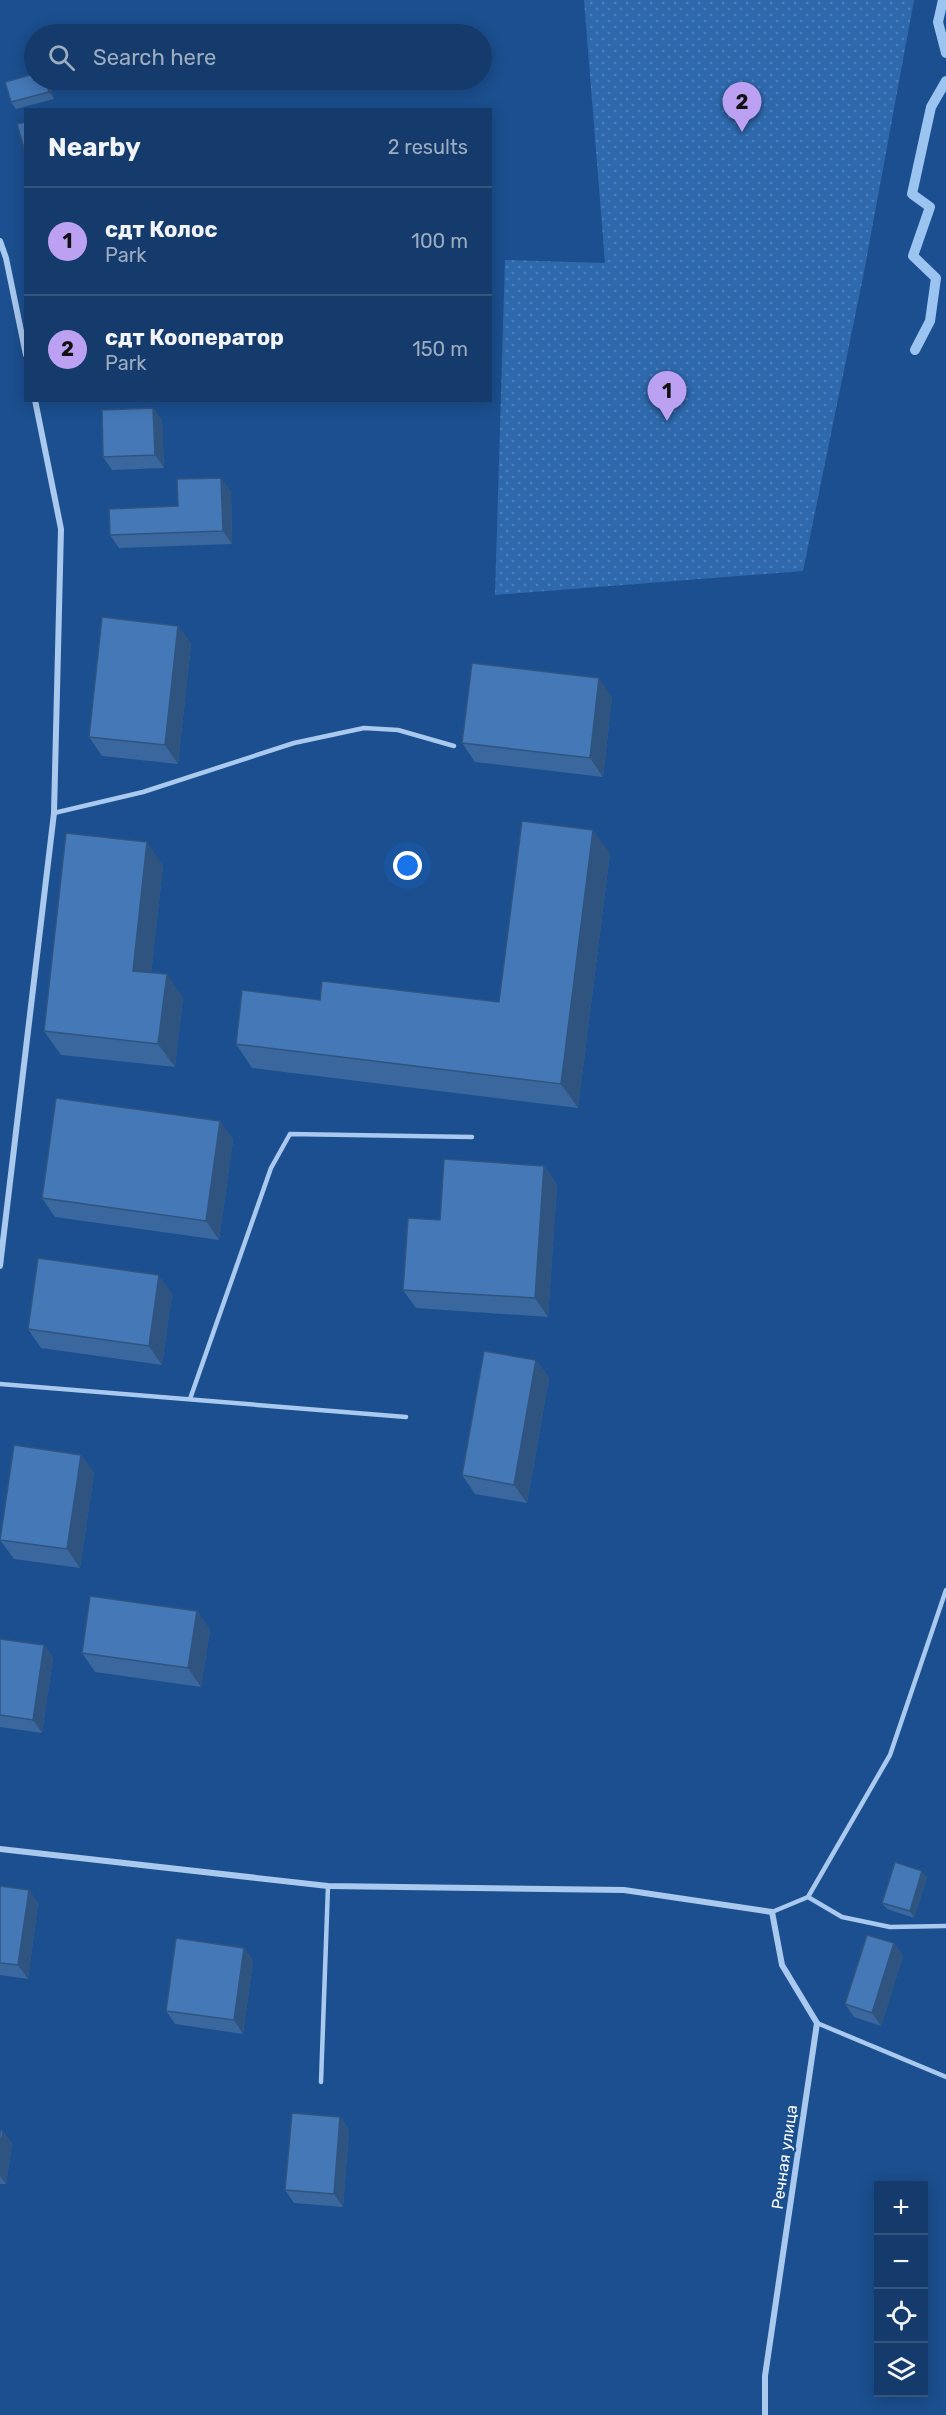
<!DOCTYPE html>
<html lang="en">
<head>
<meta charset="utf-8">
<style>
  body { margin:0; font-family:Rubik,sans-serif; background:#1d4271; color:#f1f3f6 }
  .controls { position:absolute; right:18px; bottom:18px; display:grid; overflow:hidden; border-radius:0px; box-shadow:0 3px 15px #0003 }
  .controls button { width:54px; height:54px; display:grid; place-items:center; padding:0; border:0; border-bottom:2px solid #33557e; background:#143b6b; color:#f1f3f6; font:30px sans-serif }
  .you { position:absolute; left:408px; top:866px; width:21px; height:21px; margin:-15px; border:4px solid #fff; border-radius:50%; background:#1a73e8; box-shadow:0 0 0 9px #1a73e833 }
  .badge { display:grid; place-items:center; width:39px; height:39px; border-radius:50%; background:#bca0f2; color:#111; font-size:20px; font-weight:700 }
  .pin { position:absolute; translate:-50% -50px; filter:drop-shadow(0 2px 3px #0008) }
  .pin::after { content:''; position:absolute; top:32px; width:21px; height:18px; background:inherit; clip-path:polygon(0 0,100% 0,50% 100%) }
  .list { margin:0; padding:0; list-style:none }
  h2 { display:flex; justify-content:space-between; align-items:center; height:78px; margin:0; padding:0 24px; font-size:26px }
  h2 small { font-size:20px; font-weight:400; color:#9dadc1 }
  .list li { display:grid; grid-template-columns:39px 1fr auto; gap:18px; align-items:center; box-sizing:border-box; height:108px; padding:0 24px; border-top:2px solid #33557e }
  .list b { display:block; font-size:22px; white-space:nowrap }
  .list p { margin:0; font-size:20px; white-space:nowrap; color:#9dadc1 }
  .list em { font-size:20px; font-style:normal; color:#9dadc1 }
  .icon { flex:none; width:33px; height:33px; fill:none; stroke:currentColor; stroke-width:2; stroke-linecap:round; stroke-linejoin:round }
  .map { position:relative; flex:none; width:946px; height:2415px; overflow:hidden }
  .search { position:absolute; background:#143b6b; box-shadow:0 3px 15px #0003; left:24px; top:24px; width:468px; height:66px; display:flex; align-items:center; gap:15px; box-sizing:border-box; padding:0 21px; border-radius:33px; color:#9dadc1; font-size:22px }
  .panel { position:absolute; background:#143b6b; box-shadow:0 3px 15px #0003; left:24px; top:108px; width:468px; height:294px; border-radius:0px }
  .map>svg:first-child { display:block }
  .garden { fill:url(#garden-dots) }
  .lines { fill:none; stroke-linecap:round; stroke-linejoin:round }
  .stream { stroke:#9cc4f0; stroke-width:10 }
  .lane { stroke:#a9c9ee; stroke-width:4.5 }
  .street { stroke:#a9c9ee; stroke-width:6 }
  .wall { fill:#3a679d }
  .shaded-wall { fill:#305480 }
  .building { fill:#4478b7; stroke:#305480; stroke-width:1.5 }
  .labels { text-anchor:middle; stroke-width:4.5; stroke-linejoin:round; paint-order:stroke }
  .street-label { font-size:16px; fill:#fff; stroke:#1b4f8f }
</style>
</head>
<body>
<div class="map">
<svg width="946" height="2415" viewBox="0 0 946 2415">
  <defs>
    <pattern id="garden-dots" width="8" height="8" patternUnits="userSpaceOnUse" patternTransform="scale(1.5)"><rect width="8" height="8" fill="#2e69ad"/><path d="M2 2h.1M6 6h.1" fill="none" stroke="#4d80b9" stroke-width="1.8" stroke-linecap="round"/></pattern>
  </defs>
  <rect width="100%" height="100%" fill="#1b4f8f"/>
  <path class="garden" d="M584,0h330l-50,272 -61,299 -308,24 10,-335 100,3z"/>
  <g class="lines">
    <path class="stream" d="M943,0l-5,22 8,31
      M915,350l15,-29 6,-43 -23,-22 17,-49 -18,-13 19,-87 15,-26"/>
    <path class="lane" d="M54,813l89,-21 151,-49 70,-15 34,2 56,16
      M0,1384l406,33
      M190,1399l81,-231 19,-34 182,3
      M808,1897l34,20 48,10 56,-1
      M772,1912l36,-15 82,-142 56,-165
      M817,2023l129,54
      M321,2082l7,-196"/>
    <path class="street" d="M0,241l6,17 20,97
      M0,1266l54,-453 7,-284 -26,-129
      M0,1849l328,37 296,4 148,22 10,53 35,58 -52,353v39"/>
  </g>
  <path class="wall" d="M34,80h14l6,19 -38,10 -5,-7z
    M153,408l9,13 2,47 -52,2 -9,-13z
    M231,491l1,53 -113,4 -9,-13 68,-29z
    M178,626l13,18 -13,120 -76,-8 -13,-19z
    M612,697l-9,80 -128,-15 -13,-19z
    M610,853l-32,255 -326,-40 -16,-24 84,-44 179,2z
    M163,866l-12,107 32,25 -8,69 -114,-12 -17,-24z
    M220,1121l13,19 -14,100 -164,-23 -13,-19z
    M544,1166l13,19 -9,132 -132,-9 -13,-18 37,-70z
    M172,1294l-10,71 -121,-17 -13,-19z
    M536,1360l13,18 -22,125 -52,-9 -13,-19z
    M81,1455l13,18 -14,95 -66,-9 -14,-19z
    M197,1611l13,19 -9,57 -106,-15 -13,-19z
    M0,1639l44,6 9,13 -11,75 -42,-6z
    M927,1877l-13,41 -27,-9 -5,-6z
    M0,1886l29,4 9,13 -10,76 -28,-4z
    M894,1943l9,13 -22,70 -27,-9 -9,-13z
    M244,1948l9,13 -10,73 -68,-10 -9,-13z
    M340,2117l9,13 -6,77 -49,-4 -9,-13z
    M0,2131h3l9,13 -6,40h-6z"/>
  <path class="shaded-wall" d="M45,80h3l6,19 -5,-7z
    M153,408l9,13 2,47 -9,-13z
    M221,478l10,13 1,53 -9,-13z
    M178,626l13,18 -13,120 -13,-19z
    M599,678l13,19 -9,80 -13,-19z
    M593,830l17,23 -32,255 -17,-24z
    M147,842l16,24 -14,128 -16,-23z
    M167,974l16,24 -8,69 -17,-23z
    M220,1121l13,19 -14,100 -13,-19z
    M544,1166l13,19 -9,132 -13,-19z
    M159,1275l13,19 -10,71 -13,-19z
    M536,1360l13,18 -22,125 -13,-18z
    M81,1455l13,18 -14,95 -13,-19z
    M197,1611l13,19 -9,57 -13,-19z
    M44,1645l9,13 -11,75 -9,-13z
    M922,1871l5,6 -13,41 -4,-7z
    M29,1890l9,13 -10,76 -10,-14z
    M894,1943l9,13 -22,70 -9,-13z
    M244,1948l9,13 -10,73 -9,-14z
    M340,2117l9,13 -6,77 -9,-13z
    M3,2131l9,13 -6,40 -6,-8v-28z"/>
  <path class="building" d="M34,74v6h11l4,12 -38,10 -6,-20z
    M26,122v33l-9,-31z
    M153,408l2,47 -52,2 -1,-47z
    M221,478l2,53 -113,4 -1,-26 69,-3 -1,-27z
    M102,617l76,9 -13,119 -76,-8z
    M472,663l127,15 -9,80 -128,-15z
    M522,821l71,9 -32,254 -325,-40 6,-54 78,10 2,-19 177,21z
    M66,833l81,9 -14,129 34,3 -9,70 -114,-13z
    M56,1098l164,23 -14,100 -164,-23z
    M444,1159l100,7 -9,132 -132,-8 5,-72 32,2z
    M38,1258l121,17 -10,71 -121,-17z
    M484,1351l52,9 -22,125 -52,-10z
    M14,1445l67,10 -14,94 -67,-9z
    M90,1596l107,15 -9,57 -106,-15z
    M0,1639l44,6 -11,75 -33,-5z
    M895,1862l27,9 -12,40 -28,-8z
    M0,1886l29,4 -11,75 -18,-2z
    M867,1935l27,8 -22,70 -27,-9z
    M176,1938l68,10 -10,72 -68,-9z
    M292,2113l48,4 -6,77 -49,-4z
    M0,2131h3l-3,17z"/>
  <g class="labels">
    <g class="street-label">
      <text transform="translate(784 2157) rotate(-82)" y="6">Речная улица</text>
    </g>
  </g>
</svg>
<div class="controls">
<button>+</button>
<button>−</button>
<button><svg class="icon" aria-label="locate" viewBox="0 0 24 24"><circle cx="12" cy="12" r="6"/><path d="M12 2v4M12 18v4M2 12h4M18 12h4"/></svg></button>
<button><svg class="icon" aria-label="layers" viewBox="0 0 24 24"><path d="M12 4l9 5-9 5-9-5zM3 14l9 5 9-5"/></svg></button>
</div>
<div class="you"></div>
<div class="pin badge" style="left:667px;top:421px">1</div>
<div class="pin badge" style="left:742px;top:132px">2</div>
<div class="search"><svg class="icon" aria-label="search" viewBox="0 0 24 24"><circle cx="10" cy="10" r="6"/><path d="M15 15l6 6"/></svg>Search here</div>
<section class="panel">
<h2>Nearby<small>2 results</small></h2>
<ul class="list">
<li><span class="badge">1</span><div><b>сдт Колос</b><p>Park</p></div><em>100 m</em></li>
<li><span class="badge">2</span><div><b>сдт Кооператор</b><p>Park</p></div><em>150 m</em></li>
</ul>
</section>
</div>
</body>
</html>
